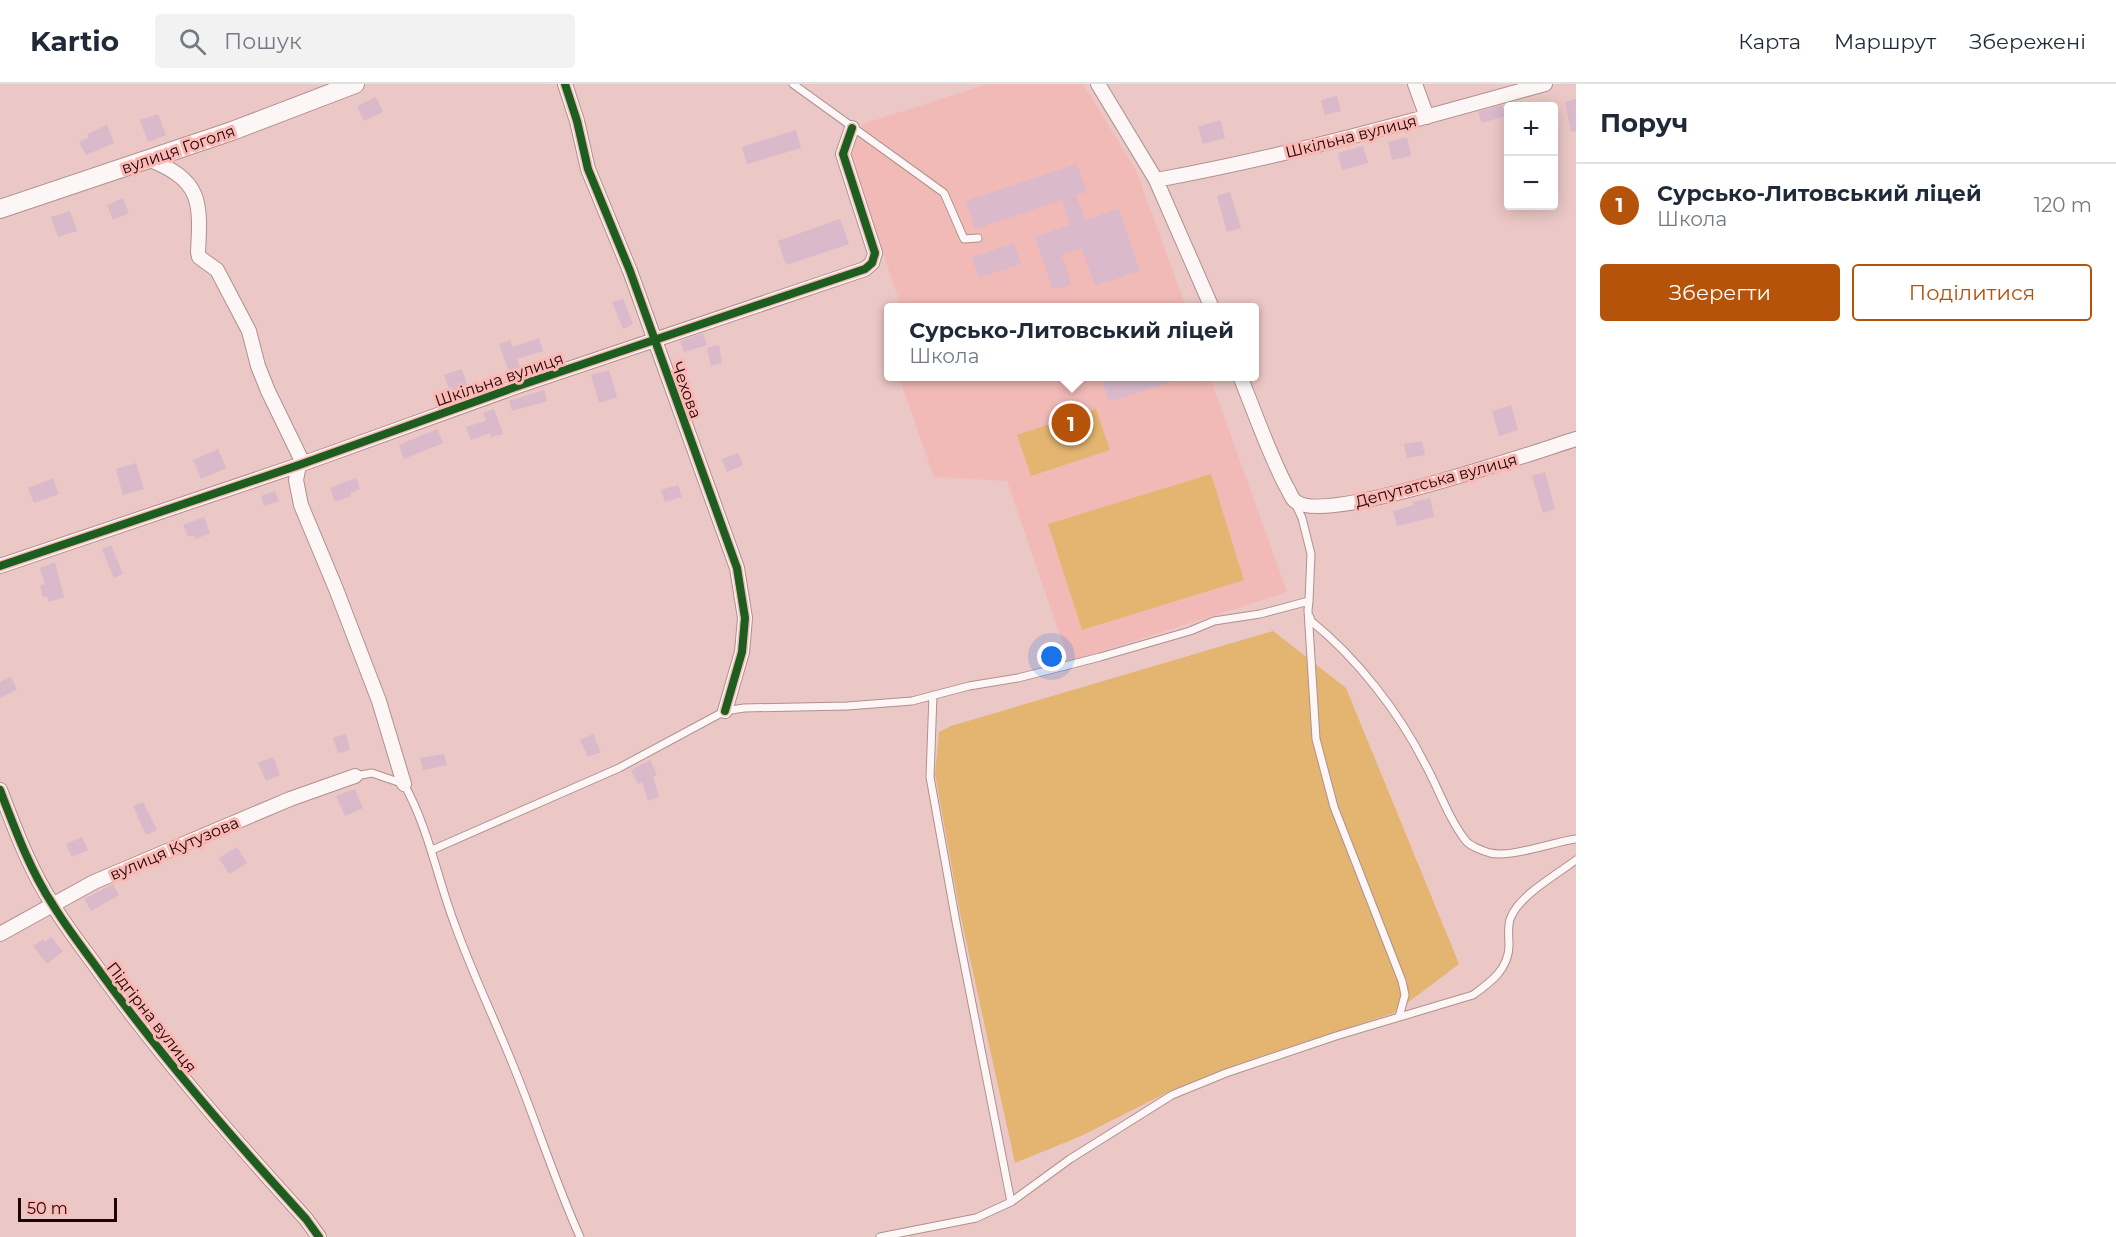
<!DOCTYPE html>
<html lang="uk">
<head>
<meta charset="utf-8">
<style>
  body { margin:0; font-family:Montserrat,sans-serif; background:#f2f2f3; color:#1f2937 }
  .controls { position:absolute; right:18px; top:18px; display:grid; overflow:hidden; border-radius:6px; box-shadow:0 3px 15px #0003 }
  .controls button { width:54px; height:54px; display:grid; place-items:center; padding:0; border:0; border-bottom:2px solid #e0e1e3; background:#fff; color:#1f2937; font:30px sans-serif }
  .scale { position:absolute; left:18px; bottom:15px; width:99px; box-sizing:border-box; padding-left:6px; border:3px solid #1e0404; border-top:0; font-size:16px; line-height:21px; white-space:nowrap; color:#1e0404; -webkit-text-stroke:4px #fbb9b5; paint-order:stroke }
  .you { position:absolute; left:1052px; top:573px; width:21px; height:21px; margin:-15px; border:4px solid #fff; border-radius:50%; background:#1a73e8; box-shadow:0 0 0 9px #1a73e833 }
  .badge { display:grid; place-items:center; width:39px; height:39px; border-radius:50%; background:#b45309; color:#fff; font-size:20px; font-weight:700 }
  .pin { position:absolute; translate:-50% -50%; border:3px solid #fff; box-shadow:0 2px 6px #0006 }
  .popup { position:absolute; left:884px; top:219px; width:375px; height:78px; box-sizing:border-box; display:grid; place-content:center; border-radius:6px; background:#fff; filter:drop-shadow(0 2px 4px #0005); font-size:20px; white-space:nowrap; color:#747a83 }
  .popup b { font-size:22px; color:#1f2937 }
  .popup::after { content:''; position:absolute; left:50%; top:100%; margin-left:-12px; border:12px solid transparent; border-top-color:#fff }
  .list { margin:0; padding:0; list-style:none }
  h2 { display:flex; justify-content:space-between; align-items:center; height:78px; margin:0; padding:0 24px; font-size:26px }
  h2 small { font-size:20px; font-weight:400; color:#747a83 }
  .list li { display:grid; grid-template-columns:39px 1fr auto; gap:18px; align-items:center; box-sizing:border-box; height:84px; padding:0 24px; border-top:2px solid #e0e1e3 }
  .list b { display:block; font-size:22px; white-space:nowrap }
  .list p { margin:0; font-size:20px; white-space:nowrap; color:#747a83 }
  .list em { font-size:20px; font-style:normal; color:#747a83 }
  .actions { display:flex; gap:12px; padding:18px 24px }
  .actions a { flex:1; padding:14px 0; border:2px solid #b45309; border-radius:6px; text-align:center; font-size:21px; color:#b45309 }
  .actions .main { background:#b45309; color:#fff }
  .icon { flex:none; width:33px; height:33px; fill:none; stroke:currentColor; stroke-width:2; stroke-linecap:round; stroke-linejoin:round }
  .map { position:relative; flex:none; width:1576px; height:1153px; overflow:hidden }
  header { display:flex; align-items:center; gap:36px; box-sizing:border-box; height:84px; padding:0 30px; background:#fff; border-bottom:2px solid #e0e1e3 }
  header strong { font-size:28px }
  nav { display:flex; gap:33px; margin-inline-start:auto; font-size:21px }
  .search { width:420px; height:54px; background:#f2f2f3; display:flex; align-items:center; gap:15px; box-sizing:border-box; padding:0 21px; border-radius:6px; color:#747a83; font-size:22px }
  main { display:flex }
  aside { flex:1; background:#fff }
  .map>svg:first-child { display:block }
  .built { fill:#f2bab7 }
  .green { fill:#e3b570 }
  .building { fill:#d9b9ca }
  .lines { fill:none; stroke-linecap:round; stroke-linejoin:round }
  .lane-casing { stroke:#ae918f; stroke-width:9 }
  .street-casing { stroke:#ae918f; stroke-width:16 }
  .secondary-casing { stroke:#ae918f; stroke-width:20 }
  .lane { stroke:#fcf7f6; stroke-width:7 }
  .street { stroke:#fcf7f6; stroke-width:14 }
  .secondary { stroke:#fcf7f6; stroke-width:18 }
  .cycleway-casing { stroke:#fbb9b5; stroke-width:11 }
  .cycleway { stroke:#1b5e20; stroke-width:8 }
  .labels { text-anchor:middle; stroke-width:6; stroke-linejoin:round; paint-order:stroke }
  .street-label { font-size:16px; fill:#1e0404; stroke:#fbb9b5 }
</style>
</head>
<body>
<header>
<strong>Kartio</strong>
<div class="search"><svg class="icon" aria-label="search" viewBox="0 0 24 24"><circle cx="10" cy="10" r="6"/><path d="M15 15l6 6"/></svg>Пошук</div>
<nav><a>Карта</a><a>Маршрут</a><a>Збережені</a></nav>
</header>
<main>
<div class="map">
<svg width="1576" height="1153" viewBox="0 0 1576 1153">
  <rect width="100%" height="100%" fill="#ebc7c5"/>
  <path class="built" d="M987,0h96l53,86 50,137h-285l-50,-151 12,-32z
    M899,293h311l77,215 -218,70 -62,-181 -73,-4z"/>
  <path class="green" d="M1096,325l14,41 -79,26 -14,-41z
    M1211,390l33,106 -162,50 -34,-106z
    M1273,547l73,57 113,276 -65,49 -116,38 -108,40 -89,45 -66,27 -55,-250 -25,-139 4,-42 12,-6z"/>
  <path class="building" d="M1337,12l4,15 -16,4 -4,-15z
    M376,13l7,15 -19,9 -7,-15z
    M1576,15v32l-5,1 -6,-30z
    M1502,21l3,11 -23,7 -4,-11z
    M158,30l8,21 -18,7 -8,-22z
    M1220,36l5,18 -22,6 -5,-17z
    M107,41l7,18 -28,12 -7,-13 10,-5 -2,-3z
    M796,46l5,18 -54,16 -5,-17z
    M1407,53l4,19 -19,4 -4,-18z
    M1363,62l5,17 -26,7 -4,-17z
    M1077,80l9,28 -10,3 9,25 34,-11 21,62 -45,15 -13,-38 -20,7 9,29 -18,6 -18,-53 35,-12 -8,-25 -87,29 -9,-28z
    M1230,108l11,36 -14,4 -10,-36z
    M123,114l6,15 -16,7 -6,-15z
    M70,127l7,20 -19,6 -7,-20z
    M840,135l9,25 -63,21 -8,-24z
    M1014,159l7,21 -42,14 -7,-21z
    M623,215l10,25 -10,5 -11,-27z
    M703,249l4,12 -23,7 -4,-11z
    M539,254l4,13 -26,8 3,9 -11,3 -10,-27 11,-4 3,7z
    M719,261l3,18 -11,3 -4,-18z
    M462,285l6,18 -15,6 -1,-6 -3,1 -5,-13z
    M609,286l8,27 -18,6 -8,-28z
    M1107,292h72v3l-70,23 -8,-24z
    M544,306l3,11 -35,10 -3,-10z
    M1511,321l7,25 -19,6 -7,-25z
    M494,325l9,25 -12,3 -1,-4 -19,7 -5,-13 20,-6 -3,-8z
    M437,345l6,14 -39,16 -5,-14z
    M1422,357l3,14 -18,3 -3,-14z
    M218,365l8,19 -25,11 -8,-19z
    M738,369l5,12 -16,7 -5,-13z
    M136,379l8,26 -21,6 -7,-26z
    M1545,388l10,37 -12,4 -11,-37z
    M53,394l6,16 -25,9 -6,-15z
    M356,394l4,11 -10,4 1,3 -16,6 -5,-14z
    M678,401l4,12 -17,5 -4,-12z
    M275,407l4,10 -15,5 -3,-10z
    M1430,414l4,19 -37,9 -4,-15 21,-6 -1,-3z
    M204,433l6,16 -14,6 -2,-4 -6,2 -5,-12z
    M111,461l12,29 -9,4 -12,-29z
    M55,478l9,35 -15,5 -2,-6 -4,1 -3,-11 5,-2 -5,-16z
    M11,593l6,13 -17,8v-16z
    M346,650l4,16 -12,3 -5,-15z
    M593,650l8,18 -13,5 -8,-17z
    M444,670l3,11 -24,5 -3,-12z
    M273,673l7,18 -14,6 -8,-18z
    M650,676l7,15 -4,2 6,20 -11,4 -6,-19 -4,2 -7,-14z
    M355,705l8,19 -18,8 -9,-20z
    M143,718l14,28 -11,5 -13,-29z
    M82,753l6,13 -16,7 -6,-13z
    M237,763l10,16 -18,11 -10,-16z
    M113,800l6,11 -28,16 -7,-12z
    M51,853l12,14 -16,13 -14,-18 10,-7 2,3z"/>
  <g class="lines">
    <g class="lane-casing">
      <path id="lane" d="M793,0l151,109 20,46 14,-1
        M1309,517l-1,9 8,129 18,68 68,174 3,14 -6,22
        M1310,533l1,4c45,36 88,91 114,143 14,25 23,54 41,77 4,5 17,10 24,12 21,5 63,-11 86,-14
        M933,611l-3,82 26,145 55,280
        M355,692l17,-3 32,11c25,45 33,94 51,141 19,53 44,103 64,155 21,53 38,106 61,157
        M432,766l187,-82 106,-57 19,-3 103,-2 65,-5 57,-15 49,-8 82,-21 90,-26 24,-10 46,-7 49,-13 2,-47 -9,-36 -8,-17
        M880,1153l96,-19 35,-16 59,-43 102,-64 54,-22 110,-37 137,-41c18,-13 36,-26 36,-50 0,-9 -2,-20 2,-28 9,-22 45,-42 65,-57"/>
    </g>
    <g class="street-casing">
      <path id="street" d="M565,0l12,37 11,48 42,102 107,297 8,50 -3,34 -17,59
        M1098,0l58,96 56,128
        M1415,0l12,33
        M148,75c53,21 53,41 50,93l1,5 18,13 32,61 9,35 10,25 35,72
        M1156,96c132,-24 260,-60 389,-96
        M1240,292c15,37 28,75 46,110 3,4 5,12 9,15 29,25 239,-49 281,-62
        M299,381l-3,15 5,25 35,84 43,112 25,83
        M0,482l299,-101 219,-79 347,-117 7,-6 3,-10 -32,-99 9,-26
        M0,706c15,39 30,80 53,115 15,25 33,47 50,71 62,85 132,165 203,243l13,18
        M0,850l94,-52 196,-83 65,-23"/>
    </g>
    <g class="secondary-casing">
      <path id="secondary" d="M0,125l232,-78 123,-47"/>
    </g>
    <use href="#lane" class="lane"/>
    <use href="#street" class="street"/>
    <use href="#secondary" class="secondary"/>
    <g class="cycleway-casing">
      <path id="cycleway" d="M565,0l12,37 11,48 42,102 107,297 8,50 -3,34 -17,59
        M0,482l299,-101 219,-79 347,-117 7,-6 3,-10 -32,-99 9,-26
        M0,706c15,39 30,80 53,115 15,25 33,47 50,71 62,85 132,165 203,243l13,18"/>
    </g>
    <use href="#cycleway" class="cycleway"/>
  </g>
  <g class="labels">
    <g class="street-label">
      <text transform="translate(1351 52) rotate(-14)" y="6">Шкільна вулиця</text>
      <text transform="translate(178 65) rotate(-19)" y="6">вулиця Гоголя</text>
      <text transform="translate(499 295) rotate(-19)" y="6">Шкільна вулиця</text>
      <text transform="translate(687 306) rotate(70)" y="6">Чехова</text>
      <text transform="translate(1436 396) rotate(-15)" y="6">Депутатська вулиця</text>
      <text transform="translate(174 764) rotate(-23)" y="6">вулиця Кутузова</text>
      <text transform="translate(152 933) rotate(52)" y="6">Підгірна вулиця</text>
    </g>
  </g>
</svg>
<div class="controls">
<button>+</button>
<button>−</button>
</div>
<div class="scale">50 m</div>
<div class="you"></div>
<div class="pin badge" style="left:1071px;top:339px">1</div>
<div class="popup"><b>Сурсько-Литовський ліцей</b>Школа</div>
</div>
<aside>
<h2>Поруч<small></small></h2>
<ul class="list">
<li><span class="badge">1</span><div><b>Сурсько-Литовський ліцей</b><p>Школа</p></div><em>120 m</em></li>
</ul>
<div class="actions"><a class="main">Зберегти</a><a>Поділитися</a></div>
</aside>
</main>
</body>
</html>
